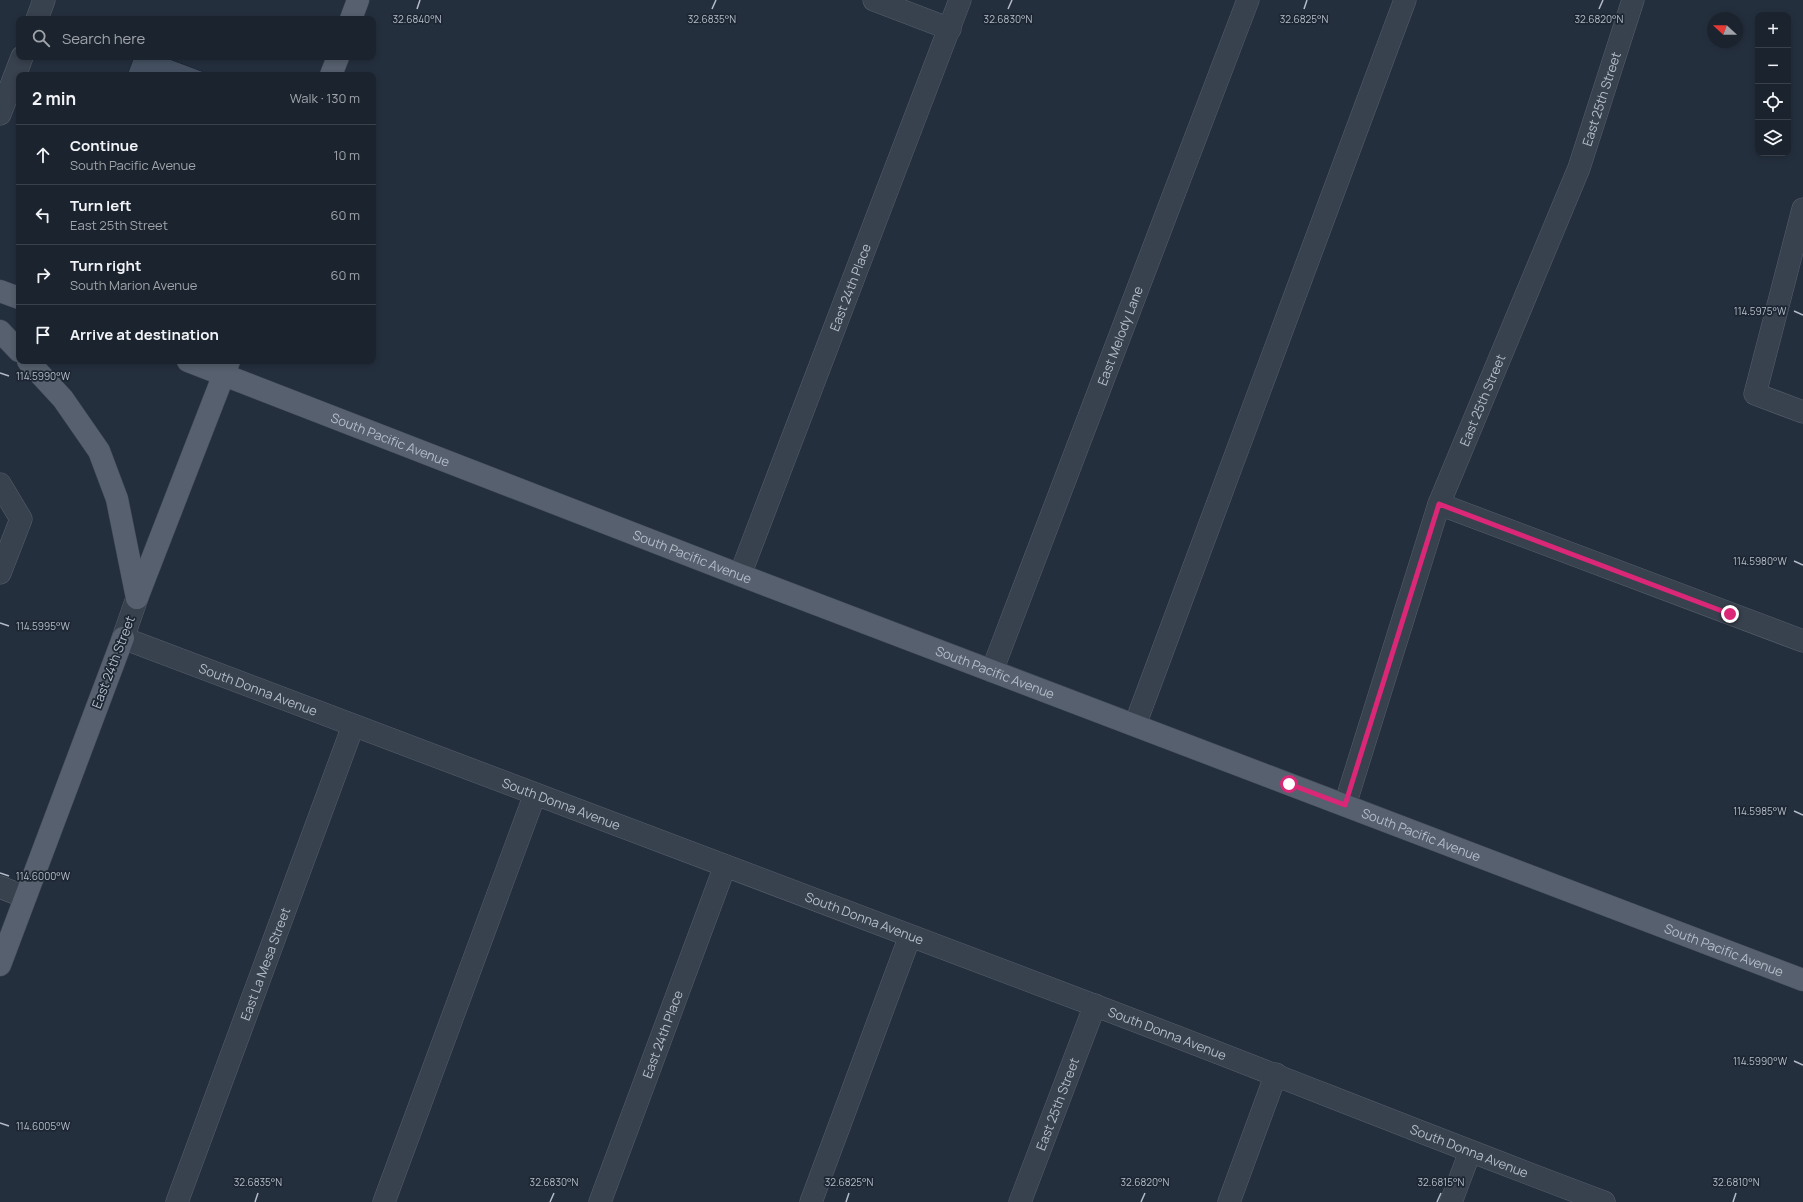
<!DOCTYPE html>
<html lang="en">
<head>
<meta charset="utf-8">
<style>
  body { margin:0; font-family:Manrope,sans-serif; background:#282f3a; color:#f1f3f6 }
  .controls { position:absolute; right:12px; top:12px; display:grid; overflow:hidden; border-radius:8px; box-shadow:0 2px 6px #0003 }
  .controls button { width:36px; height:36px; display:grid; place-items:center; padding:0; border:0; border-bottom:1px solid #39404a; background:#1b232e; color:#f1f3f6; font:20px sans-serif }
  .compass { position:absolute; left:1707px; top:12px; width:36px; height:36px; border-radius:50%; background:#1b232e; box-shadow:0 2px 6px #0003; rotate:291deg }
  .stop { position:absolute; width:12px; height:12px; margin:-9px; border:3px solid #db2777; border-radius:50%; background:#fff }
  .stop.end { background:#db2777; border-color:#fff; box-shadow:0 1px 4px #0008 }
  .list { margin:0; padding:0; list-style:none }
  h2 { display:flex; justify-content:space-between; align-items:center; height:52px; margin:0; padding:0 16px; font-size:17px }
  h2 small { font-size:13px; font-weight:400; color:#a0a4aa }
  .list li { display:grid; grid-template-columns:26px 1fr auto; gap:12px; align-items:center; box-sizing:border-box; height:60px; padding:0 16px; border-top:1px solid #39404a }
  .list b { display:block; font-size:15px; white-space:nowrap }
  .list p { margin:0; font-size:13px; white-space:nowrap; color:#a0a4aa }
  .list em { font-size:13px; font-style:normal; color:#a0a4aa }
  .icon { flex:none; width:22px; height:22px; fill:none; stroke:currentColor; stroke-width:2; stroke-linecap:round; stroke-linejoin:round }
  .map { position:relative; flex:none; width:1803px; height:1202px; overflow:hidden }
  .search { position:absolute; background:#1b232e; box-shadow:0 2px 6px #0003; left:16px; top:16px; width:360px; height:44px; display:flex; align-items:center; gap:10px; box-sizing:border-box; padding:0 14px; border-radius:8px; color:#a0a4aa; font-size:15px }
  .panel { position:absolute; background:#1b232e; box-shadow:0 2px 6px #0003; left:16px; top:72px; width:360px; height:292px; border-radius:8px }
  .map>svg:first-child { display:block }
  .building { fill:#455162; stroke:#1f2835; filter:url(#shadow) }
  .lines { fill:none; stroke-linecap:round; stroke-linejoin:round }
  .minor-casing { stroke:#565f6c; stroke-width:23 }
  .major-casing { stroke:#414a57; stroke-width:23 }
  .minor { stroke:#38414e; stroke-width:22 }
  .major { stroke:#56606e; stroke-width:22 }
  .route { stroke:#db2777; stroke-width:5 }
  .ticks { fill:none; stroke:#b4bcc9; stroke-width:1.5 }
  .labels { text-anchor:middle; stroke-width:3.5; stroke-linejoin:round; paint-order:stroke }
  .street-label { font-size:13px; fill:#b4bcc9; stroke:#1d2633 }
  .ticks-label { font-size:10px; text-anchor:middle; fill:#b4bcc9; stroke:#1d2633; stroke-width:3.5; stroke-linejoin:round; paint-order:stroke }
</style>
</head>
<body>
<div class="map">
<svg width="1803" height="1202" viewBox="0 0 1803 1202">
  <defs>
    <filter id="shadow"><feDropShadow dx="3.5" dy="3.5" stdDeviation="0" flood-color="#0009"/></filter>
  </defs>
  <rect width="100%" height="100%" fill="#242f3e"/>
  <path class="building" d="M134,57h30l48,18h-85z"/>
  <g class="lines">
    <g class="minor-casing">
      <g id="minor">
        <path d="M874,0l76,29"/>
        <path d="M37,19l7,-19"/>
        <path d="M0,114l22,-57"/>
        <path d="M1803,209l-48,185 48,18"/>
        <path d="M0,484l21,35 -21,54"/>
        <path d="M1439,504l364,137"/>
        <path id="s1" d="M740,575l220,-575"/>
        <path id="s2" d="M137,598l-14,40c325,124 651,245 976,369 169,64 336,132 505,195"/>
        <path id="s3" d="M992,671l256,-671"/>
        <path d="M1135,725l270,-725"/>
        <path id="s4" d="M1345,805l94,-301 140,-336 54,-168"/>
        <path d="M0,887l25,10"/>
        <path id="s5" d="M177,1202l176,-476"/>
        <path d="M384,1202l151,-408"/>
        <path id="s6" d="M600,1202l125,-336"/>
        <path d="M811,1202l99,-266"/>
        <path id="s7" d="M1020,1202l75,-197"/>
        <path d="M1229,1202l47,-128"/>
        <path d="M1451,1202l19,-50"/>
      </g>
    </g>
    <g class="major-casing">
      <g id="major">
        <path d="M351,19l7,-19"/>
        <path d="M331,75l7,-18"/>
        <path d="M0,291l19,7"/>
        <path d="M0,331l19,20"/>
        <path d="M28,361l35,38 36,52 18,48 20,99"/>
        <path id="s8" d="M188,361l552,214 1063,405"/>
        <path d="M137,598l92,-237"/>
        <path d="M0,965l123,-327"/>
      </g>
    </g>
    <use href="#minor" class="minor"/>
    <use href="#major" class="major"/>
  </g>
  <g class="lines">
    <path class="route" d="M1289,784l56,21 94,-301 291,110"/>
  </g>
  <path class="ticks" d="M417,9l3,-9M712,9l4,-9M1008,9l4,-9M1304,9l3,-9M1599,9l4,-9M1794,311l9,4M0,373l9,3M1794,561l9,4M0,623l9,3M1794,811l9,4M0,873l9,3M1794,1061l9,4M0,1123l9,3M255,1202l3,-9M550,1202l4,-9M846,1202l3,-9M1141,1202l4,-9M1437,1202l4,-9M1733,1202l3,-9"/>
  <g class="labels">
    <g class="street-label">
      <text dy="5" stroke="none"><textPath href="#s4" startOffset="752">East 25th Street</textPath></text>
      <text dy="5" stroke="none"><textPath href="#s1" startOffset="308">East 24th Place</textPath></text>
      <text dy="5" stroke="none"><textPath href="#s3" startOffset="359">East Melody Lane</textPath></text>
      <text dy="5" stroke="none"><textPath href="#s4" startOffset="428">East 25th Street</textPath></text>
      <text dy="5" stroke="none"><textPath href="#s8" startOffset="217">South Pacific Avenue</textPath></text>
      <text dy="5" stroke="none"><textPath href="#s8" startOffset="541">South Pacific Avenue</textPath></text>
      <text transform="translate(113 662) rotate(-69)" y="5">East 24th Street</text>
      <text dy="5" stroke="none"><textPath href="#s8" startOffset="865">South Pacific Avenue</textPath></text>
      <text dy="5" stroke="none"><textPath href="#s2" startOffset="187">South Donna Avenue</textPath></text>
      <text dy="5" stroke="none"><textPath href="#s2" startOffset="511">South Donna Avenue</textPath></text>
      <text dy="5" stroke="none"><textPath href="#s8" startOffset="1321">South Pacific Avenue</textPath></text>
      <text dy="5" stroke="none"><textPath href="#s2" startOffset="835">South Donna Avenue</textPath></text>
      <text dy="5" stroke="none"><textPath href="#s8" startOffset="1645">South Pacific Avenue</textPath></text>
      <text dy="5" stroke="none"><textPath href="#s5" startOffset="254">East La Mesa Street</textPath></text>
      <text dy="5" stroke="none"><textPath href="#s2" startOffset="1159">South Donna Avenue</textPath></text>
      <text dy="5" stroke="none"><textPath href="#s6" startOffset="179">East 24th Place</textPath></text>
      <text dy="5" stroke="none"><textPath href="#s7" startOffset="105">East 25th Street</textPath></text>
      <text dy="5" stroke="none"><textPath href="#s2" startOffset="1483">South Donna Avenue</textPath></text>
    </g>
  </g>
  <g class="ticks-label">
    <text x="417" y="23">32.6840°N</text>
    <text x="712" y="23">32.6835°N</text>
    <text x="1008" y="23">32.6830°N</text>
    <text x="1304" y="23">32.6825°N</text>
    <text x="1599" y="23">32.6820°N</text>
    <text x="1760" y="315">114.5975°W</text>
    <text x="43" y="380">114.5990°W</text>
    <text x="1760" y="565">114.5980°W</text>
    <text x="43" y="630">114.5995°W</text>
    <text x="1760" y="815">114.5985°W</text>
    <text x="43" y="880">114.6000°W</text>
    <text x="1760" y="1065">114.5990°W</text>
    <text x="43" y="1130">114.6005°W</text>
    <text x="258" y="1186">32.6835°N</text>
    <text x="554" y="1186">32.6830°N</text>
    <text x="849" y="1186">32.6825°N</text>
    <text x="1145" y="1186">32.6820°N</text>
    <text x="1441" y="1186">32.6815°N</text>
    <text x="1736" y="1186">32.6810°N</text>
  </g>
</svg>
<div class="controls">
<button>+</button>
<button>−</button>
<button><svg class="icon" aria-label="locate" viewBox="0 0 24 24"><circle cx="12" cy="12" r="6"/><path d="M12 2v4M12 18v4M2 12h4M18 12h4"/></svg></button>
<button><svg class="icon" aria-label="layers" viewBox="0 0 24 24"><path d="M12 4l9 5-9 5-9-5zM3 14l9 5 9-5"/></svg></button>
</div>
<svg class="compass" viewBox="-18 -18 36 36"><path d="M0-13l5 13h-10z" fill="#e53935"/><path d="M0 13l5-13h-10z" fill="#a0a4aa"/></svg>
<div class="stop" style="left:1289px;top:784px"></div>
<div class="stop end" style="left:1730px;top:614px"></div>
<div class="search"><svg class="icon" aria-label="search" viewBox="0 0 24 24"><circle cx="10" cy="10" r="6"/><path d="M15 15l6 6"/></svg>Search here</div>
<section class="panel">
<h2>2 min<small>Walk · 130 m</small></h2>
<ul class="list">
<li><svg class="icon" aria-label="ahead" viewBox="0 0 24 24"><path d="M12 20V5M6 11l6-6 6 6"/></svg><div><b>Continue</b><p>South Pacific Avenue</p></div><em>10 m</em></li>
<li><svg class="icon" aria-label="left" viewBox="0 0 24 24"><path d="M17 20v-9H6M10 6l-5 5 5 5"/></svg><div><b>Turn left</b><p>East 25th Street</p></div><em>60 m</em></li>
<li><svg class="icon" aria-label="right" viewBox="0 0 24 24"><path d="M7 20v-9h11M14 6l5 5-5 5"/></svg><div><b>Turn right</b><p>South Marion Avenue</p></div><em>60 m</em></li>
<li><svg class="icon" aria-label="arrive" viewBox="0 0 24 24"><path d="M6 21V4h12l-3 4 3 4H6"/></svg><div><b>Arrive at destination</b></div></li>
</ul>
</section>
</div>
</body>
</html>
